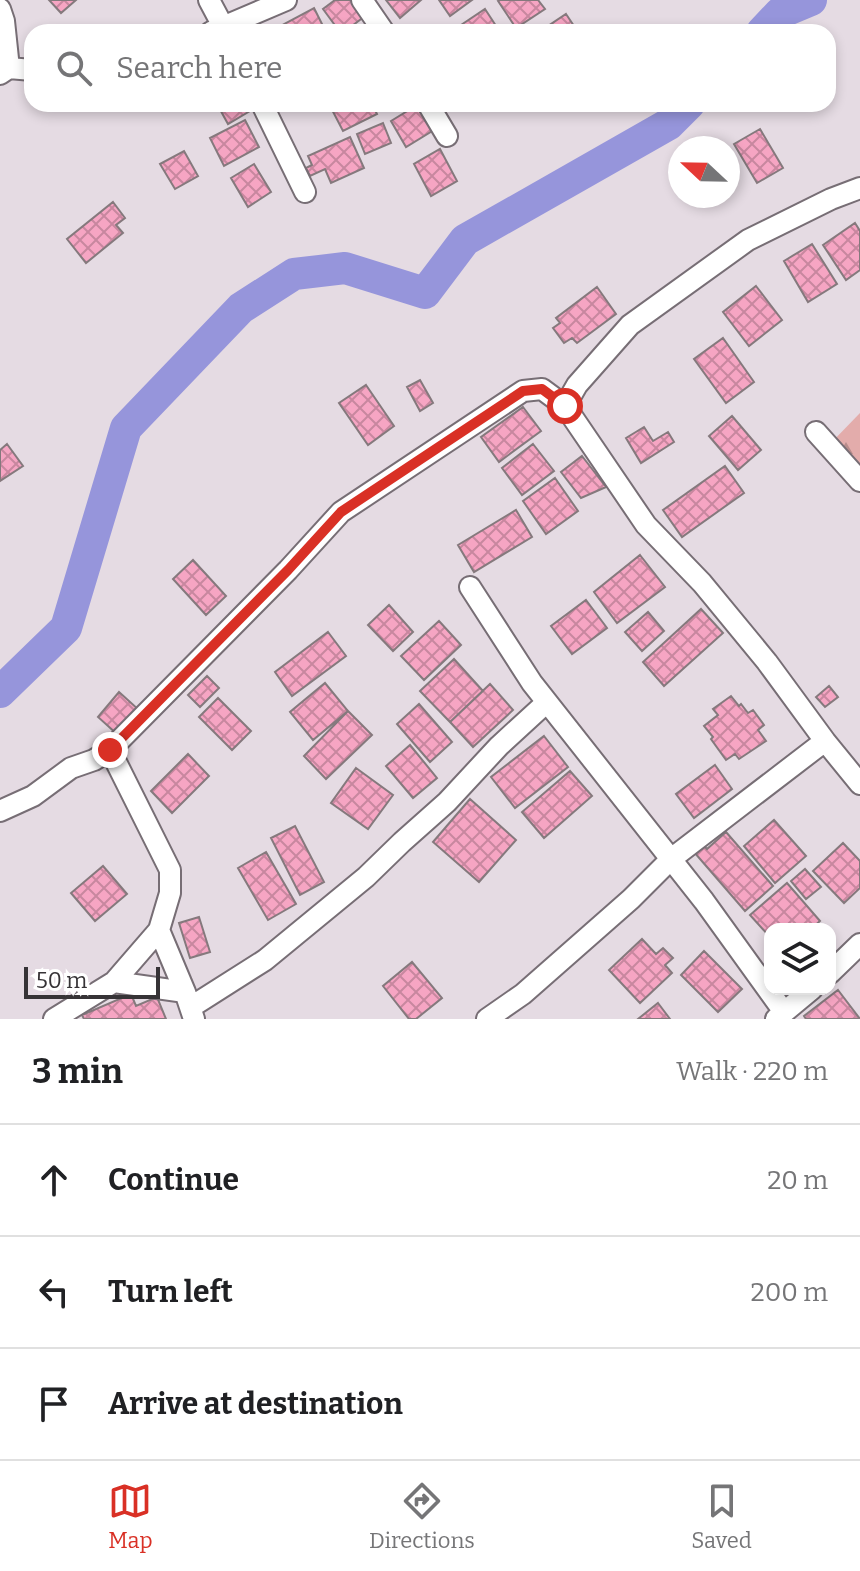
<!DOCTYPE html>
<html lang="en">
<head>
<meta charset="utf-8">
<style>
  body { margin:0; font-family:Bitter,serif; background:#f2f2f2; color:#202124 }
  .controls { position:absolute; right:24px; bottom:24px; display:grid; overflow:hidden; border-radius:16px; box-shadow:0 4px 12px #0003 }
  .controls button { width:72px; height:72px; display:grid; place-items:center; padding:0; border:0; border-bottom:2px solid #e0e0e0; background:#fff; color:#202124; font:40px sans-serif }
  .compass { position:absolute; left:668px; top:136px; width:72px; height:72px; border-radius:50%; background:#fff; box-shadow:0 4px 12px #0003; rotate:292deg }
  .scale { position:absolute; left:24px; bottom:20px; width:136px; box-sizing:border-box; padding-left:8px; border:4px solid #363336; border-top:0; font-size:22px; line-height:28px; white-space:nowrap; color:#363336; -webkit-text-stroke:6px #fff; paint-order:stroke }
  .stop { position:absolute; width:24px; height:24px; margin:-18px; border:6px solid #d93025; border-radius:50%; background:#fff }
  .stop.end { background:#d93025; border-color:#fff; box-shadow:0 2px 8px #0008 }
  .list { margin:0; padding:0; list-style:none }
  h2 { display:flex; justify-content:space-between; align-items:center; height:104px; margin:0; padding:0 32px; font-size:34px }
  h2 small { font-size:26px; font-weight:400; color:#757577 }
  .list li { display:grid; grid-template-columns:52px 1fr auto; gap:24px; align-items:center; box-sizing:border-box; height:112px; padding:0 32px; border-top:2px solid #e0e0e0 }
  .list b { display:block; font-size:30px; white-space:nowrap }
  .list em { font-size:26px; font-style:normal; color:#757577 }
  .icon { flex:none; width:44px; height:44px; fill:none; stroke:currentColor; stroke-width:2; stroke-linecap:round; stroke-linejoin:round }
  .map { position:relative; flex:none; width:860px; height:1019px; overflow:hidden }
  .search { position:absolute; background:#fff; box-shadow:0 4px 12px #0003; left:24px; right:24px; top:24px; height:88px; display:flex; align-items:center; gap:20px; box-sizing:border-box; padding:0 28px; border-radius:24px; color:#757577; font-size:30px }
  .sheet { height:440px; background:#fff }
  nav { display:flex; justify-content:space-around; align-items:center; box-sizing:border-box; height:112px; border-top:2px solid #e0e0e0; background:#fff; font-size:22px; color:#757577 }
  nav a { display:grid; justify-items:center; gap:4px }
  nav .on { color:#d93025 }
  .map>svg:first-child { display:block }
  .forest { fill:url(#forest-firs) }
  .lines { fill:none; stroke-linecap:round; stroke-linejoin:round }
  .river { stroke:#9695db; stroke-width:32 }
  .building { fill:url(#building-cross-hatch); stroke:#85797d; stroke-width:2 }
  .minor-casing { stroke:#776e75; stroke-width:24 }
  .minor { stroke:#fff; stroke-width:20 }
  .route { stroke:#d93025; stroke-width:10 }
</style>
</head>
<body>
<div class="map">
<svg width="860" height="1019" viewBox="0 0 860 1019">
  <defs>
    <pattern id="forest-firs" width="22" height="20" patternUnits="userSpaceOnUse" patternTransform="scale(2)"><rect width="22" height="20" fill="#e3acab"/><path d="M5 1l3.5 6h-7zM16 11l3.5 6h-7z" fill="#b98d8c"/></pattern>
    <pattern id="building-cross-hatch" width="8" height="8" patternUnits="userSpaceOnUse" patternTransform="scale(2)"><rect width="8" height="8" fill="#f6a5c3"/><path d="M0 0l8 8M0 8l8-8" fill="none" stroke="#c8879f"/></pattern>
  </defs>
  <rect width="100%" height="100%" fill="#e5dbe3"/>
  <path class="forest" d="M860,413v62l-32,-29z"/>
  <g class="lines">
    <path class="river" d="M762,32l18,-19 31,-13
      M0,692l66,-64 60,-200 115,-120 53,-34 51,-6 80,25 40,-53 204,-116 20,-20"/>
  </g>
  <path class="building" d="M49,0h27l-15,13z
    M335,0h18l12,16 -21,16h-4l-17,-23z
    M386,0h35l-21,18z
    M439,0h33l-22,16z
    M500,0h38l7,9 -29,19 -18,-27z
    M314,8l12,24h-55v-1z
    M485,9l15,23h-35l-4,-7z
    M566,14l12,18h-39z
    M217,104h36l2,4 -27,16z
    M329,104h43l5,10 -34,17z
    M419,104l15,26 -28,17 -15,-26z
    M245,120l14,27 -35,19 -14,-28z
    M383,123l8,20 -26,11 -8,-20z
    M760,129l23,39 -26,15 -23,-39z
    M350,137l14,31 -33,15 -6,-14 -15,7 -4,-8 6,-3 -4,-9z
    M440,149l17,32 -26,15 -17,-32z
    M184,151l14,25 -23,13 -15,-25z
    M254,164l17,28 -23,15 -17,-29z
    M113,202l12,16 -9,7 7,8 -37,30 -19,-24z
    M855,223l5,8v39l-14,10 -23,-35z
    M812,244l25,40 -29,18 -24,-41z
    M756,286l26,34 -33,26 -26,-34z
    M597,287l19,27 -39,29 -5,-5 -8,5 -11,-15 7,-5 -4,-5z
    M723,338l31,44 -28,21 -32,-44z
    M420,380l13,23 -13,8 -13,-24z
    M366,385l28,41 -26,19 -29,-42z
    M523,407l18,24 -42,31 -18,-25z
    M732,416l29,34 -23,20 -29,-34z
    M644,427l9,14 15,-9 6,10 -33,21 -15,-25z
    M7,444l16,22 -23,15v-31z
    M533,444l21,27 -32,24 -20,-27z
    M582,456l24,31 -25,11 -20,-26z
    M725,466l19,27 -62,44 -19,-27z
    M555,478l23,33 -32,23 -23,-33z
    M516,510l16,27 -58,35 -16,-27z
    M640,555l25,32 -48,36 -23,-31z
    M193,560l33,36 -20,19 -33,-36z
    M586,600l21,28 -35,26 -21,-28z
    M389,605l24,27 -20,19 -25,-26z
    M701,609l22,24 -59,53 -21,-24z
    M648,612l16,19 -22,20 -17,-19z
    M439,621l22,24 -37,35 -23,-24z
    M328,632l18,24 -54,40 -17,-24z
    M454,659l29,32 -33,31 -30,-31z
    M207,676l12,12 -19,19 -12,-12z
    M325,683l23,28 -35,29 -23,-28z
    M490,684l23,26 -40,37 -23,-25z
    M829,686l9,11 -13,10 -9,-10z
    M119,692l20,18 -21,25 -20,-18z
    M731,696l8,10 2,-2 7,9 5,-3 11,15 -6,5 8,11 -27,18 -4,-5 -9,6 -15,-21 2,-2 -9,-11 14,-11 -5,-6z
    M218,698l33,33 -19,19 -33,-33z
    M419,704l33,38 -22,20 -33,-38z
    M348,711l24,24 -46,44 -22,-23z
    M544,736l24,31 -53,41 -24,-31z
    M410,745l27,33 -24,20 -27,-32z
    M188,754l21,22 -37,37 -21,-22z
    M715,765l17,24 -38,29 -18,-24z
    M356,768l37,27 -25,34 -37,-26z
    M570,771l22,25 -48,42 -22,-26z
    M470,799l46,41 -37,42 -46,-40z
    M774,820l32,36 -31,27 -31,-37z
    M295,826l29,56 -24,13 -29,-57z
    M726,832l47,54 -28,25 -51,-59 8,-8 5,5z
    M843,843l17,18v27l-16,15 -31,-32z
    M266,852l30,52 -28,16 -30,-52z
    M103,866l24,28 -32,27 -24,-28z
    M805,869l16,18 -15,12 -15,-18z
    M787,883l33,38 -9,8h-41v8l-20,-22z
    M199,917l11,35 -20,6 -11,-35z
    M642,939l14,15 7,-6 10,10 -8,7 7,8 -32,30 -31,-33z
    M704,951l38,38 -24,23 -37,-37z
    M412,962l30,36 -26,21h-7l-26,-33z
    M838,990l22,29h-54l-2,-3z
    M131,994l5,12 21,-9 9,22h-82l-2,-4z
    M658,1003l12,16h-32z"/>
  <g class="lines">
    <g class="minor-casing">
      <path id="minor" d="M209,0l17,32
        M362,0l22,32
        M0,9l4,12 5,47
        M211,32l75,-32
        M0,74l9,-6 23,2
        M262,104l43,88
        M428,104l19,32
        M565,406l12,-21 53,-60 118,-85 83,-41 29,-11
        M816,432l44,49
        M470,587l62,96 172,218 80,111
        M110,750l60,120v23l-11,37 26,62 9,27
        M0,811l33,-15 38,-28 23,-8 16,-10 178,-180 53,-58 182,-121 19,-2 23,17 81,119 56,58 65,79 58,79 35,43
        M830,973l30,-29
        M114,982l45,-52
        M191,1007l74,-47 101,-83 36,-35 45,-40 52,-56 48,-44
        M54,1019l60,-37 71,10
        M487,1019l36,-25 108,-95 40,-40 154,-118
        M776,1019l36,-30"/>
    </g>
    <use href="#minor" class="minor"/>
  </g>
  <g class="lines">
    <path class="route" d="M110,750l178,-180 53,-58 182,-121 19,-2 23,17"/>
  </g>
</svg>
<div class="controls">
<button><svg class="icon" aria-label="layers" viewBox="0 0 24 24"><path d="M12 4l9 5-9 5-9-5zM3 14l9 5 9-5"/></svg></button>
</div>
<svg class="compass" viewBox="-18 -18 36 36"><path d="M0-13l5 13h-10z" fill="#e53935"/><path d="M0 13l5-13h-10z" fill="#757577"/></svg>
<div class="scale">50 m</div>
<div class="stop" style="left:565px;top:406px"></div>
<div class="stop end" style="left:110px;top:750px"></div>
<div class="search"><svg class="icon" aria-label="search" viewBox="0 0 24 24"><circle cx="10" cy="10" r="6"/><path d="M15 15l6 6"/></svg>Search here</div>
</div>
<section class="sheet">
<h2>3 min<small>Walk · 220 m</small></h2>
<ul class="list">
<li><svg class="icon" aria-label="ahead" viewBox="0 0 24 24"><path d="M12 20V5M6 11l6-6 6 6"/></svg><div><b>Continue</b></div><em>20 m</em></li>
<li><svg class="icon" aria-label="left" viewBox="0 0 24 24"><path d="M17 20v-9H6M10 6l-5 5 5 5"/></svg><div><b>Turn left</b></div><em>200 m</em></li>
<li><svg class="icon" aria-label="arrive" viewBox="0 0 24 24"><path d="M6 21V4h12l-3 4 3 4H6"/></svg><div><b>Arrive at destination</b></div></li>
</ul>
</section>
<nav>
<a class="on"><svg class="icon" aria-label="map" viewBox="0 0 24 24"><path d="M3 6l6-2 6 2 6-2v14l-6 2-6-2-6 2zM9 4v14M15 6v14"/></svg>Map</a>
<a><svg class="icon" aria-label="directions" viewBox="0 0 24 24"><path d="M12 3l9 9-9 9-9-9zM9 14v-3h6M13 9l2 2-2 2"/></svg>Directions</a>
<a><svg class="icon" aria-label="saved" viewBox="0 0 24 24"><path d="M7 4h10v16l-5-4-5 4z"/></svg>Saved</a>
</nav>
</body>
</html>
